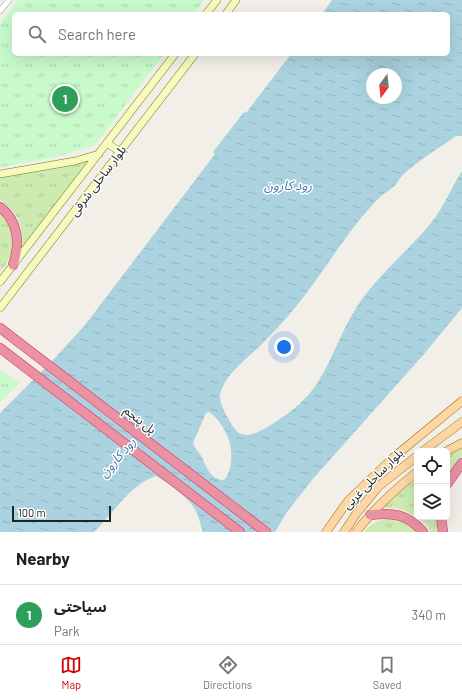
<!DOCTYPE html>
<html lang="en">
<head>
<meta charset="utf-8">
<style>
  body { margin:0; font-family:Barlow,"Noto Sans Arabic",sans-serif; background:#f2f2f2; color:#202124 }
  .controls { position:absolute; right:12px; bottom:12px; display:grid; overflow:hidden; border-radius:6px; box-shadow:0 4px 16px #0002 }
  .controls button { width:36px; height:36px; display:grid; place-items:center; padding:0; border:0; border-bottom:1px solid #e0e0e0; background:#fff; color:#202124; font:20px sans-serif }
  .compass { position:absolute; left:366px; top:68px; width:36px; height:36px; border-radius:50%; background:#fff; box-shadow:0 4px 16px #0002; rotate:195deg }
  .scale { position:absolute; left:12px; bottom:10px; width:99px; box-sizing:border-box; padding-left:4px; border:2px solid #222; border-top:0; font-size:11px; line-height:14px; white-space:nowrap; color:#222; -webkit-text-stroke:3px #fff; paint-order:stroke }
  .you { position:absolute; left:284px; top:347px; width:14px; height:14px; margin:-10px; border:3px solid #fff; border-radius:50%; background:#1a73e8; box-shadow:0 0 0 6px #1a73e833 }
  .badge { display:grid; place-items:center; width:26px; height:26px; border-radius:50%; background:#d40000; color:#fff; font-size:13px; font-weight:700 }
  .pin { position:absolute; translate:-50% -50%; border:2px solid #fff; box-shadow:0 1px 4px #0006 }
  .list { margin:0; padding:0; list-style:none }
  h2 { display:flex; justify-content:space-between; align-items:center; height:52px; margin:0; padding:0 16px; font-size:17px }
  h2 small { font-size:13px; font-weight:400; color:#757577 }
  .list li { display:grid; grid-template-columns:26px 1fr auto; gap:12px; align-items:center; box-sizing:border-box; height:60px; padding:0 16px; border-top:1px solid #e0e0e0 }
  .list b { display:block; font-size:15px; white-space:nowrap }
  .list p { margin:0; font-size:13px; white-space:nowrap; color:#757577 }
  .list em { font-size:13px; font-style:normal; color:#757577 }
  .icon { flex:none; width:22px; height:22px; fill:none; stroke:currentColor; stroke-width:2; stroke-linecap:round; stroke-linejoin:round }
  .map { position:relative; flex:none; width:462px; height:532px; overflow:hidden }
  .search { position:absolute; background:#fff; box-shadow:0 4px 16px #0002; left:12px; right:12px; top:12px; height:44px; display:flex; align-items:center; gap:10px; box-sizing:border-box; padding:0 14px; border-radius:6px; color:#757577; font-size:15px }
  .sheet { height:112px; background:#fff }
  nav { display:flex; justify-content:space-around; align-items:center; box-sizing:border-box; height:56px; border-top:1px solid #e0e0e0; background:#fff; font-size:11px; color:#757577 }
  nav a { display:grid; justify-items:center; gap:2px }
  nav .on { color:#d40000 }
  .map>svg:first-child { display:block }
  .grass { fill:url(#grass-tufts) }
  .park { fill:url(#park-tufts) }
  .water { fill:url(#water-ripples); fill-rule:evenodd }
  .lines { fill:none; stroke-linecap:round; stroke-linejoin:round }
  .street-casing { stroke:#a9a9a9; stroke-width:6 }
  .secondary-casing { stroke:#707d05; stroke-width:8 }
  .primary-casing { stroke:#a06b00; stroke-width:9 }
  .highway-casing { stroke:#dc2a67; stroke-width:10 }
  .street { stroke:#fff; stroke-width:5 }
  .secondary { stroke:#f7fabf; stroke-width:7 }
  .primary { stroke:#fcd6a4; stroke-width:8 }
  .highway { stroke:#e892a2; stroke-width:9 }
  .labels { text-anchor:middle; stroke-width:3; stroke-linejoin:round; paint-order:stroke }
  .street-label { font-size:12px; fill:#222; stroke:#fff }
  .water-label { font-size:13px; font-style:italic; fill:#4a7aab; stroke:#fff }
</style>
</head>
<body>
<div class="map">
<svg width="462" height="532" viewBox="0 0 462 532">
  <defs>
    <pattern id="grass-tufts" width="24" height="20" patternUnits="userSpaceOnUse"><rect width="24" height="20" fill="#cdebb0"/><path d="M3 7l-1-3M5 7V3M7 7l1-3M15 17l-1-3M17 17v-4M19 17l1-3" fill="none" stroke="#b0c997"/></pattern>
    <pattern id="park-tufts" width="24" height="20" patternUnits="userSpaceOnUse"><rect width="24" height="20" fill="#c8facc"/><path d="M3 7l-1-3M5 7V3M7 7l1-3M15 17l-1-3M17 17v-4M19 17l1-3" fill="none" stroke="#acd6af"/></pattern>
    <pattern id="water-ripples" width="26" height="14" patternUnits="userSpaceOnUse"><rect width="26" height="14" fill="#aad3df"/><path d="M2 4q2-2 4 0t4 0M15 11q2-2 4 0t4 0" fill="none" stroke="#92b5bf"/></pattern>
  </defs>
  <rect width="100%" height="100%" fill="#f2efe9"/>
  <path class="grass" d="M90,159l-67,88c-1,-23 -4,-34 -23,-47v-24z
    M0,213c13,11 18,33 8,48 -2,4 -5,7 -8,10z
    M462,447v9l-15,18v-18z
    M417,479v38c-14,-8 -22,-11 -38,-8l22,-19z
    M418,517h18l2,15h-8l-2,-6z
    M394,518l9,1 16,13h-55c8,-10 17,-13 30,-14z"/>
  <path class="park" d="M18,0h186l-10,14h-180v40h150l-69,91 -39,12 -56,10v-144z
    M0,370l20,13 -20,19z"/>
  <path class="water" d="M332,0h130v136h-6c-17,12 -36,23 -52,38 -5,4 -7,11 -12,14 -4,4 -8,5 -12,9 -27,27 -47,60 -69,90 -16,22 -33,41 -52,60 -13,12 -38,31 -39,50 0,8 9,24 14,31 8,11 19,7 30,1 20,-12 41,-26 54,-47 15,-24 24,-53 40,-77 20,-30 50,-54 73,-82 13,-16 20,-35 31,-52v137l-38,46 -112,126 -25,32 -12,20h-72c-3,-8 -4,-17 -9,-24 -6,-11 -27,-26 -38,-32 -25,7 -44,39 -62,56h-94v-119l55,-55 30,-33 130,-171 -2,-2 31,-40 2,1 45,-59h157v-40h-126zM372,74h24v24h-24zM209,412c8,5 15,16 19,25 5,12 5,34 -4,43 -13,0 -18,-13 -22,-23 -3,-5 -7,-8 -9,-14l13,-30z"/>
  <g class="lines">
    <g class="street-casing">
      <path id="street" d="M0,11l9,-11"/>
    </g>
    <g class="secondary-casing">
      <path id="secondary" d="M206,14l11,-14
        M226,14l10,-14
        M107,143l13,9
        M0,174l75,-13 24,-7
        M0,282l175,-228
        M0,308l195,-254"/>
    </g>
    <g class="primary-casing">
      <path id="primary" d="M423,451l39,-29
        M447,451l15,-8
        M326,532l22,-31 46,-44 68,-56
        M344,532l12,-18 23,-28 38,-30
        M356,532c18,-23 38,-42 61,-60"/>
    </g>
    <g class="highway-casing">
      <path id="highway" d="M0,207c19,14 20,38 13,58
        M0,328l266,204
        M0,348l240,184
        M447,484l15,-21
        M370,515c22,-3 38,-1 53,17
        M441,517l2,15"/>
    </g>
    <use href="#street" class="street"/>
    <use href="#secondary" class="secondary"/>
    <use href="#primary" class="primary"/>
    <use href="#highway" class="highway"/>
  </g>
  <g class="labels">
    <g class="street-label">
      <text transform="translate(98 181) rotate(-53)" y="4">بلوار ساحلی شرقی</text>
      <text transform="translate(140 420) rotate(38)" y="4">پل پنجم</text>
      <text transform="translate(373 479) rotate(-45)" y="4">بلوار ساحلی غربی</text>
    </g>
    <g class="water-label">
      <text x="288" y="190">رود کارون</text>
      <text transform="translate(117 457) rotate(-49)" y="5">رود کارون</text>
    </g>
  </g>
</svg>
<div class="controls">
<button><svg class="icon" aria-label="locate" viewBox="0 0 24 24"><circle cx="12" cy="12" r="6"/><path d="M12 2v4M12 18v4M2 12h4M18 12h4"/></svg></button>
<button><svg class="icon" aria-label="layers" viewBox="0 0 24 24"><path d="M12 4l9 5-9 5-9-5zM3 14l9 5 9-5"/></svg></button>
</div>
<svg class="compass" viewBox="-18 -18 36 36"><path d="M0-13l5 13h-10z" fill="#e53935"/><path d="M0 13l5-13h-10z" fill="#757577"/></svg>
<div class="scale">100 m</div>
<div class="you"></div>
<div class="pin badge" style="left:65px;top:99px;background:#2e9e5b">1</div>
<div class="search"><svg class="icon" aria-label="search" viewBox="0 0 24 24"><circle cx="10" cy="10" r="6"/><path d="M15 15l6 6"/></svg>Search here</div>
</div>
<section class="sheet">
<h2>Nearby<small></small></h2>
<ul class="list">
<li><span class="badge" style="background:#2e9e5b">1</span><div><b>سیاحتی</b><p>Park</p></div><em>340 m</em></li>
</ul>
</section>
<nav>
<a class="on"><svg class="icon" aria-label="map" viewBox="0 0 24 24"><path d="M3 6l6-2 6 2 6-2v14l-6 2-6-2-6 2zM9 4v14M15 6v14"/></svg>Map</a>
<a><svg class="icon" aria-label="directions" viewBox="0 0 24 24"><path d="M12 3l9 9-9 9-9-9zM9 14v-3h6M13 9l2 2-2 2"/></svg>Directions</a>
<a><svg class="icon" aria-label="saved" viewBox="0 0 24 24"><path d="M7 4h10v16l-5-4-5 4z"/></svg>Saved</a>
</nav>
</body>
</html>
